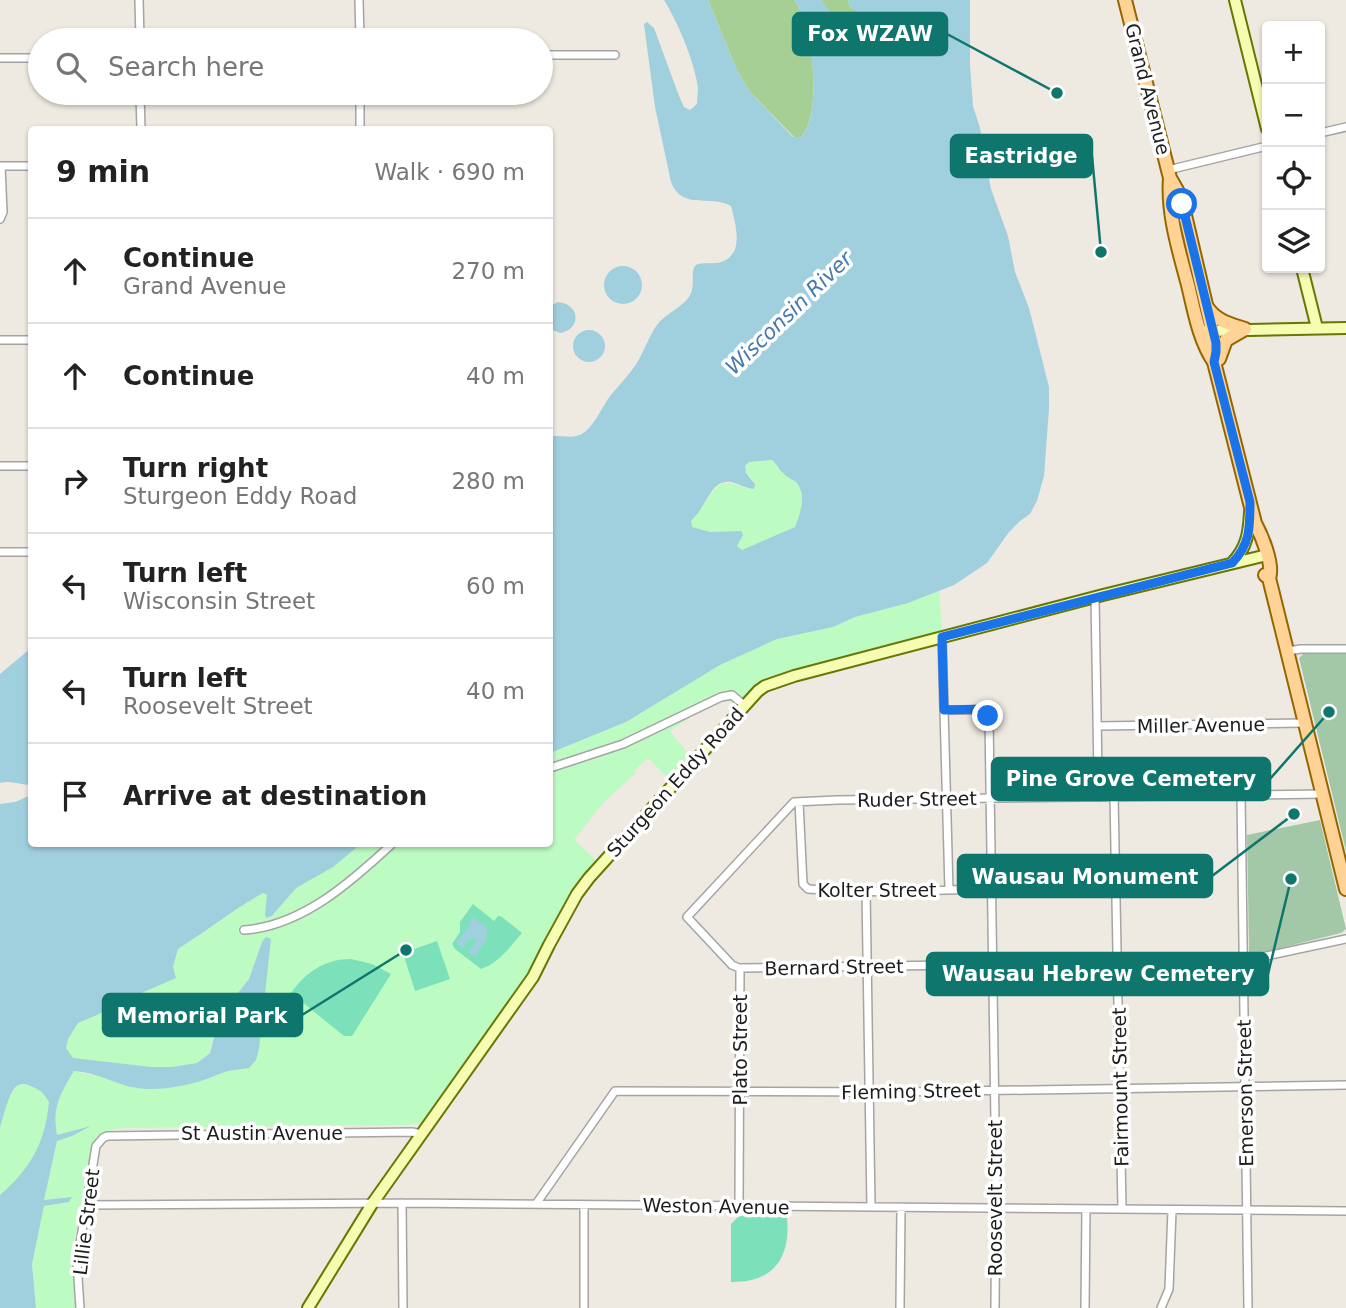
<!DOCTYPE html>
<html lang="en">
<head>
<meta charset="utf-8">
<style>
  body { margin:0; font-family:"DejaVu Sans",sans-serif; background:#f6f6f6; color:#222 }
  .controls { position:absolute; right:21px; top:21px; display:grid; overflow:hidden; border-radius:7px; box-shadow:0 2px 5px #0004 }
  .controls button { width:63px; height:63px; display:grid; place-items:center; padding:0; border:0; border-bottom:2px solid #e0e0e0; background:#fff; color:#222; font:35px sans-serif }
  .stop { position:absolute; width:21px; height:21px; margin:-16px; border:5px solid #1a73e8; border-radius:50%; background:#fff }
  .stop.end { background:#1a73e8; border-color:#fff; box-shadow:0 2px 7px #0008 }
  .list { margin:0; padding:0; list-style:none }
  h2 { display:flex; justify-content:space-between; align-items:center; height:91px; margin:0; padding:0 28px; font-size:30px }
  h2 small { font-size:23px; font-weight:400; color:#767676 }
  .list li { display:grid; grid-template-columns:46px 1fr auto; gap:21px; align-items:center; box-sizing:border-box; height:105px; padding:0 28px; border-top:2px solid #e0e0e0 }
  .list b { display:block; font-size:26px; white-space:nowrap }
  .list p { margin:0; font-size:23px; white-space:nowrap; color:#767676 }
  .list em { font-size:23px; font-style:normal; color:#767676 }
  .icon { flex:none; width:38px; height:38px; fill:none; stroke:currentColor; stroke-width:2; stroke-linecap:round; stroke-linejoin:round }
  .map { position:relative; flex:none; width:1346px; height:1308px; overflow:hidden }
  .search { position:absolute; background:#fff; box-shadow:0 2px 5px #0004; left:28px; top:28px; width:525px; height:77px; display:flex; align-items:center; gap:18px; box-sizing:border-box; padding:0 24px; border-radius:38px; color:#767676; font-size:26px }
  .panel { position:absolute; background:#fff; box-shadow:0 2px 5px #0004; left:28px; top:126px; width:525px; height:721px; border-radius:7px }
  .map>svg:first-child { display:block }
  .forest { fill:#a5cf95 }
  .cemetery { fill:#a2c8a8 }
  .park { fill:#bcfbc2 }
  .pitch { fill:#7ce1bb }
  .water { fill:#a0cfde; fill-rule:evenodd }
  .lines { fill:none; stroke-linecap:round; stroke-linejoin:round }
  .street-casing { stroke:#a4a4a4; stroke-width:10 }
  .secondary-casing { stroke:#687701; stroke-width:14 }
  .primary-casing { stroke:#956600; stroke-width:16 }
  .street { stroke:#fff; stroke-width:7 }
  .secondary { stroke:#f7fcb3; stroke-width:10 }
  .primary { stroke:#ffd396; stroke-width:12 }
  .route { stroke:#1a73e8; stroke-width:9 }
  .labels { text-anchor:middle; stroke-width:7; stroke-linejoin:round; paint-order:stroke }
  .street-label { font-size:19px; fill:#1d1d1d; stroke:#fff }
  .water-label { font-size:21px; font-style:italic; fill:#4679af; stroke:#fff }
  .leader { fill:none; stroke:#0f766e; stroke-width:2.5 }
  .callout-dot { fill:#0f766e; stroke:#fff; stroke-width:2.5 }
  .callout { fill:#0f766e; stroke:#0f766e; stroke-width:2.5 }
  .callout-label { font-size:21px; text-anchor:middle; font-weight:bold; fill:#fff }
</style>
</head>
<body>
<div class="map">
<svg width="1346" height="1308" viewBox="0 0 1346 1308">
  <rect width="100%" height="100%" fill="#eeeae2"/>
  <path class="forest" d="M708,0h86c19,23 29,115 7,137h-7l-45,-46 -13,-23z
    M821,0h27l2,7 7,4v14l-7,5h-7z"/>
  <path class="cemetery" d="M1346,651v200l-47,-193 5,-5z
    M1320,820l26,109 -5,4 -89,22 -3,-3v-4l-2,-113z"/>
  <path class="park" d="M772,460c5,4 6,9 11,13 4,4 10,6 14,10 10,13 3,31 -2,44l-53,23 -5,-4 4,-15 -31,1 -19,-5v-6c5,-6 10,-11 14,-18 13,-20 16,-25 40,-15l9,-8 -8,-7 -1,-6 4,-5z
    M939,591l3,42 -187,55 -21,17c-2,-1 -2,-3 -4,-4 -11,-5 -50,23 -60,30l21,26 -21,23 -22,-22 -13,12 1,3 -33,30 -29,37 23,21 -14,17 -48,87 -110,156 -4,2 -14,2 -284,3c-14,2 -26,4 -31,18l-20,107 3,55h-39l-4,-44 12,-58 25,-4 2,-5 -27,3 13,-59 15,-5 15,-9 -30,8c-5,-28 4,-41 17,-64l34,7 27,10 70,-8 22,-9 12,-1 17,-10 7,-39v-23l5,-32 -6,-24 -13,37 -30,38 -10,36 -12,10 -25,4h-20l-79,-9 -8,-10 3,-9 10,-16 19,-8 26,-14 53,-24 -3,-10 5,-18c29,-18 56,-39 85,-56l4,2 5,21 24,-28 37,-21 28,-23h189v-91l76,-31 94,-57 57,-26 56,-12 22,-10 53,-14z
    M20,1084c11,1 23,5 28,16 6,15 -12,54 -21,67 -7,11 -17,20 -27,28 0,-20 0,-48 0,-67 2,-11 10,-39 20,-44z"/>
  <path class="pitch" d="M473,904l21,17 4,-5 4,1 20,16c-12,14 -23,30 -41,36l-26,-20 -3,-5 8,-12v-10z
    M437,941l13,38 -35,12 -12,-38z
    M351,959l21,5 19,10 -39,62h-8l-53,-43c15,-21 34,-34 60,-34z
    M739,1216l48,1c4,40 -13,66 -56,65v-58z"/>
  <path class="water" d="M664,0h44l28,68 13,23 44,46h8c22,-21 12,-114 -7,-137h27l22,29 7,1 7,-5v-14l-7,-4 -2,-7h122v65l3,41 7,22 11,61 17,47 7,36 14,36 20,79v22l-5,67 -7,25 -7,13 -10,7 -11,11 -22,31 -33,22 -46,18 -53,14 -22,10 -56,12 -57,26 -94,57 -76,31v-317c8,-1 19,2 26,0 16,-3 25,-28 34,-40 9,-11 19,-21 27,-33 7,-12 12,-27 20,-38 8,-11 24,-17 32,-28 7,-10 1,-25 6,-31 7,-7 27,4 38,-13 8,-11 1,-36 -2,-47 -21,-12 -49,5 -60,-24l-16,-75 -11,-83 3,-2 7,6 25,68 5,11 6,3 7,-6c0,-7 2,-15 0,-22 -5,-26 -19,-59 -33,-82zM772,460c5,4 6,9 11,13 4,5 10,6 14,10 10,13 3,31 -2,44l-53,23 -5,-4 6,-11 -2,-4 -31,1 -18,-5 -1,-6c4,-4 8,-9 11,-14 8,-11 12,-27 29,-25 8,2 14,6 23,7l1,-5 -9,-11 -1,-7 4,-4z
    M604 285a19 19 0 1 1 38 0a19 19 0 1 1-38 0Z
    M558,302c22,2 24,27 2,31l-10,-4v-23z
    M573 346a16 16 0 1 1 32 0a16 16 0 1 1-32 0Z
    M31,648v137c-11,0 -20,-5 -31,-2v-109z
    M31,795l1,49h329l-28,23 -37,21 -24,28 -6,2 -1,-3 2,-20 -4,-2c-30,17 -56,38 -85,56l-5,18 3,11 -53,23 -26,14 -19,8 -10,16 -2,9 7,10 79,9h20l25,-4 13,-10 9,-36 30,-38 13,-37 4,-5 5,2 -12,110 -3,11 -7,8c-7,1 -14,2 -21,3 -7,2 -14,5 -21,8 -21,7 -47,12 -70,9 -21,-3 -40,-16 -63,-17 -14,24 -22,35 -17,64l34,-9 -19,10 -15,5 -13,59 28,-3 -3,5 -25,4 -12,58 4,44h-36v-113c31,-27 45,-52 49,-93 -4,-7 -8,-12 -16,-15 -5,-2 -11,-5 -16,-1 -8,5 -14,32 -17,42v-324l15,-2z
    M472,917l15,10 -1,13 -11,17 -7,-5 2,-5 2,1 5,-7 -3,-3 -2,2 -3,-1 -6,9 -7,-5 12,-15z"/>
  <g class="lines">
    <g class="street-casing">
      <path id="street" d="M139,0l1,40
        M359,0l1,40
        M541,55h74
        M0,58h40
        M140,93l1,37
        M360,130v-37
        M1320,133l26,-6
        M0,166h32
        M1168,170l99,-24
        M0,219l3,-7 -2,-46
        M0,340h32
        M0,466h32
        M0,552h32
        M1095,597l3,178 3,22
        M942,637l7,253
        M1287,651l14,-2h45
        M944,710h38l5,2 2,7 7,470 -1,119
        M1097,726l208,-3
        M550,768l73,-24 98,-47 11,-2 12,10
        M1241,794l7,514
        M1323,794l-486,6 -43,2 -107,115 45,48 7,3 504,-7 103,-22
        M1114,796l8,413
        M799,802l4,82 5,5 49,3 134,-3
        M866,891l5,316
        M244,930c58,-4 107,-48 148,-86
        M402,1203l1,105
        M536,1204l79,-113 282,1 449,-7
        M87,1205l315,-2 944,8
        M584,1205v103
        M739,1206l1,-238
        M80,1308l-3,-46 19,-116 7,-8 4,-2 305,-4 10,2
        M900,1308l1,-101
        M1085,1308l1,-99
        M1161,1308l8,-19 3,-79"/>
    </g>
    <g class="secondary-casing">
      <path id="secondary" d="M1235,0l32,129
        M1302,268l15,60
        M1205,331l141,-3
        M1232,563c15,-15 17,-31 18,-51
        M308,1308l64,-104 161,-227 16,-32 28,-51 12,-16 169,-187 7,-5 29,-10 309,-81 164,-40"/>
    </g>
    <g class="primary-casing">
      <path id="primary" d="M1125,0l45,178c-3,35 9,73 18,107 6,25 11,55 26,77l41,161c7,13 19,42 14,55
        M1170,178l9,16 6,21 30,128 1,9 -2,10
        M1207,307c9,14 23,17 38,22
        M1219,359l7,-19 19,-11
        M1265,575l4,3 77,311"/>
    </g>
    <use href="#street" class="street"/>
    <use href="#secondary" class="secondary"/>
    <use href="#primary" class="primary"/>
  </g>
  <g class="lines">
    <path class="route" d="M988,716l-2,-5 -4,-2 -38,1 -2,-73 290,-74c18,-18 18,-36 18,-61l-36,-140 2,-10v-9l-34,-139"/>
  </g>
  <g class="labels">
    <g class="street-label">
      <text transform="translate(1148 89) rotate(76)" y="7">Grand Avenue</text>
      <text transform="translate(1201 725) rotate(-1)" y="7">Miller Avenue</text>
      <text transform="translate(675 782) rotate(-48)" y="7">Sturgeon Eddy Road</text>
      <text transform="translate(917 799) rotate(-1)" y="7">Ruder Street</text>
      <text x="877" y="897">Kolter Street</text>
      <text transform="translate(834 967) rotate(-1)" y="7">Bernard Street</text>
      <text transform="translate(740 1050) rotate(-90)" y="7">Plato Street</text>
      <text transform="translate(1120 1087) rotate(-91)" y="7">Fairmount Street</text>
      <text transform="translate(911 1091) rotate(-1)" y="7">Fleming Street</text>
      <text transform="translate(1245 1093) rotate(-91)" y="7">Emerson Street</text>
      <text x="262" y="1140">St Austin Avenue</text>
      <text transform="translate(995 1198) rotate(-90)" y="7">Roosevelt Street</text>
      <text transform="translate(716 1206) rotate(1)" y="7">Weston Avenue</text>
      <text transform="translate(86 1222) rotate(-83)" y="7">Lillie Street</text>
    </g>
    <g class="water-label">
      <text transform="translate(789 313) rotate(-44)" y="7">Wisconsin River</text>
    </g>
  </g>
  <path class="leader" d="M1057 93L947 34M1101 252L1092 156M1329 712L1270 779M1294 814L1212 876M1291 879L1268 974M406 950L302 1015"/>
  <g class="callout-dot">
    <circle cx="1057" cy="93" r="7"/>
    <circle cx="1101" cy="252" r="7"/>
    <circle cx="1329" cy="712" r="7"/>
    <circle cx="1294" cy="814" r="7"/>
    <circle cx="1291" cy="879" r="7"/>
    <circle cx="406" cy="950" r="7"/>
  </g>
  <g class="callout">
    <rect x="793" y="13" width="154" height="42" rx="7"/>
    <rect x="951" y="135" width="141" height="42" rx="7"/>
    <rect x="992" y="758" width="278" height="42" rx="7"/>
    <rect x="958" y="855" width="254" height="42" rx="7"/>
    <rect x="927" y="953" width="341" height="42" rx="7"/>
    <rect x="103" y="994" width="199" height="42" rx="7"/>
  </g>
  <g class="callout-label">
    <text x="870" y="41">Fox WZAW</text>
    <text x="1021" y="163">Eastridge</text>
    <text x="1131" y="786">Pine Grove Cemetery</text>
    <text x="1085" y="884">Wausau Monument</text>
    <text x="1098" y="981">Wausau Hebrew Cemetery</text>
    <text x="202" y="1023">Memorial Park</text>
  </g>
</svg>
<div class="controls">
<button>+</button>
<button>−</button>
<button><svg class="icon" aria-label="locate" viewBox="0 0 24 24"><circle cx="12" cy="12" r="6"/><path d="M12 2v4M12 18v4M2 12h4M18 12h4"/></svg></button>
<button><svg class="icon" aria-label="layers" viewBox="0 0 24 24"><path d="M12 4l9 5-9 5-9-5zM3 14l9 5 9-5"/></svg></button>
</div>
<div class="stop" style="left:1182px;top:204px"></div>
<div class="stop end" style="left:988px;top:716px"></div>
<div class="search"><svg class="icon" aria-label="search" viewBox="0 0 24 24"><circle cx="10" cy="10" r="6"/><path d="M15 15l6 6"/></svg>Search here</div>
<section class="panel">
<h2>9 min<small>Walk · 690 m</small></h2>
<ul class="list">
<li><svg class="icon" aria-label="ahead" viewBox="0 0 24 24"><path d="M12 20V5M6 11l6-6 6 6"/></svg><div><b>Continue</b><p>Grand Avenue</p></div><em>270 m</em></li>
<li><svg class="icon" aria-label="ahead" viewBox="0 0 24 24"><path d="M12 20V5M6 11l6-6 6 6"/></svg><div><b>Continue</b></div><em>40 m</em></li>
<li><svg class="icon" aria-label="right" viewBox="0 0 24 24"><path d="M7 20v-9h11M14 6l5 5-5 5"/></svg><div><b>Turn right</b><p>Sturgeon Eddy Road</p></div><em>280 m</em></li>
<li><svg class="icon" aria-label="left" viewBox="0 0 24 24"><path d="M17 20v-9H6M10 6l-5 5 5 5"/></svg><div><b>Turn left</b><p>Wisconsin Street</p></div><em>60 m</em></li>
<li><svg class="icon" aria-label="left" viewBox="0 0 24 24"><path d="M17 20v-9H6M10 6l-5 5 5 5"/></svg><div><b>Turn left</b><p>Roosevelt Street</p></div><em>40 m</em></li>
<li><svg class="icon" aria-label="arrive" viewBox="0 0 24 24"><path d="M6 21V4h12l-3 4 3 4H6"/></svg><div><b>Arrive at destination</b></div></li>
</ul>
</section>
</div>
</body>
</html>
